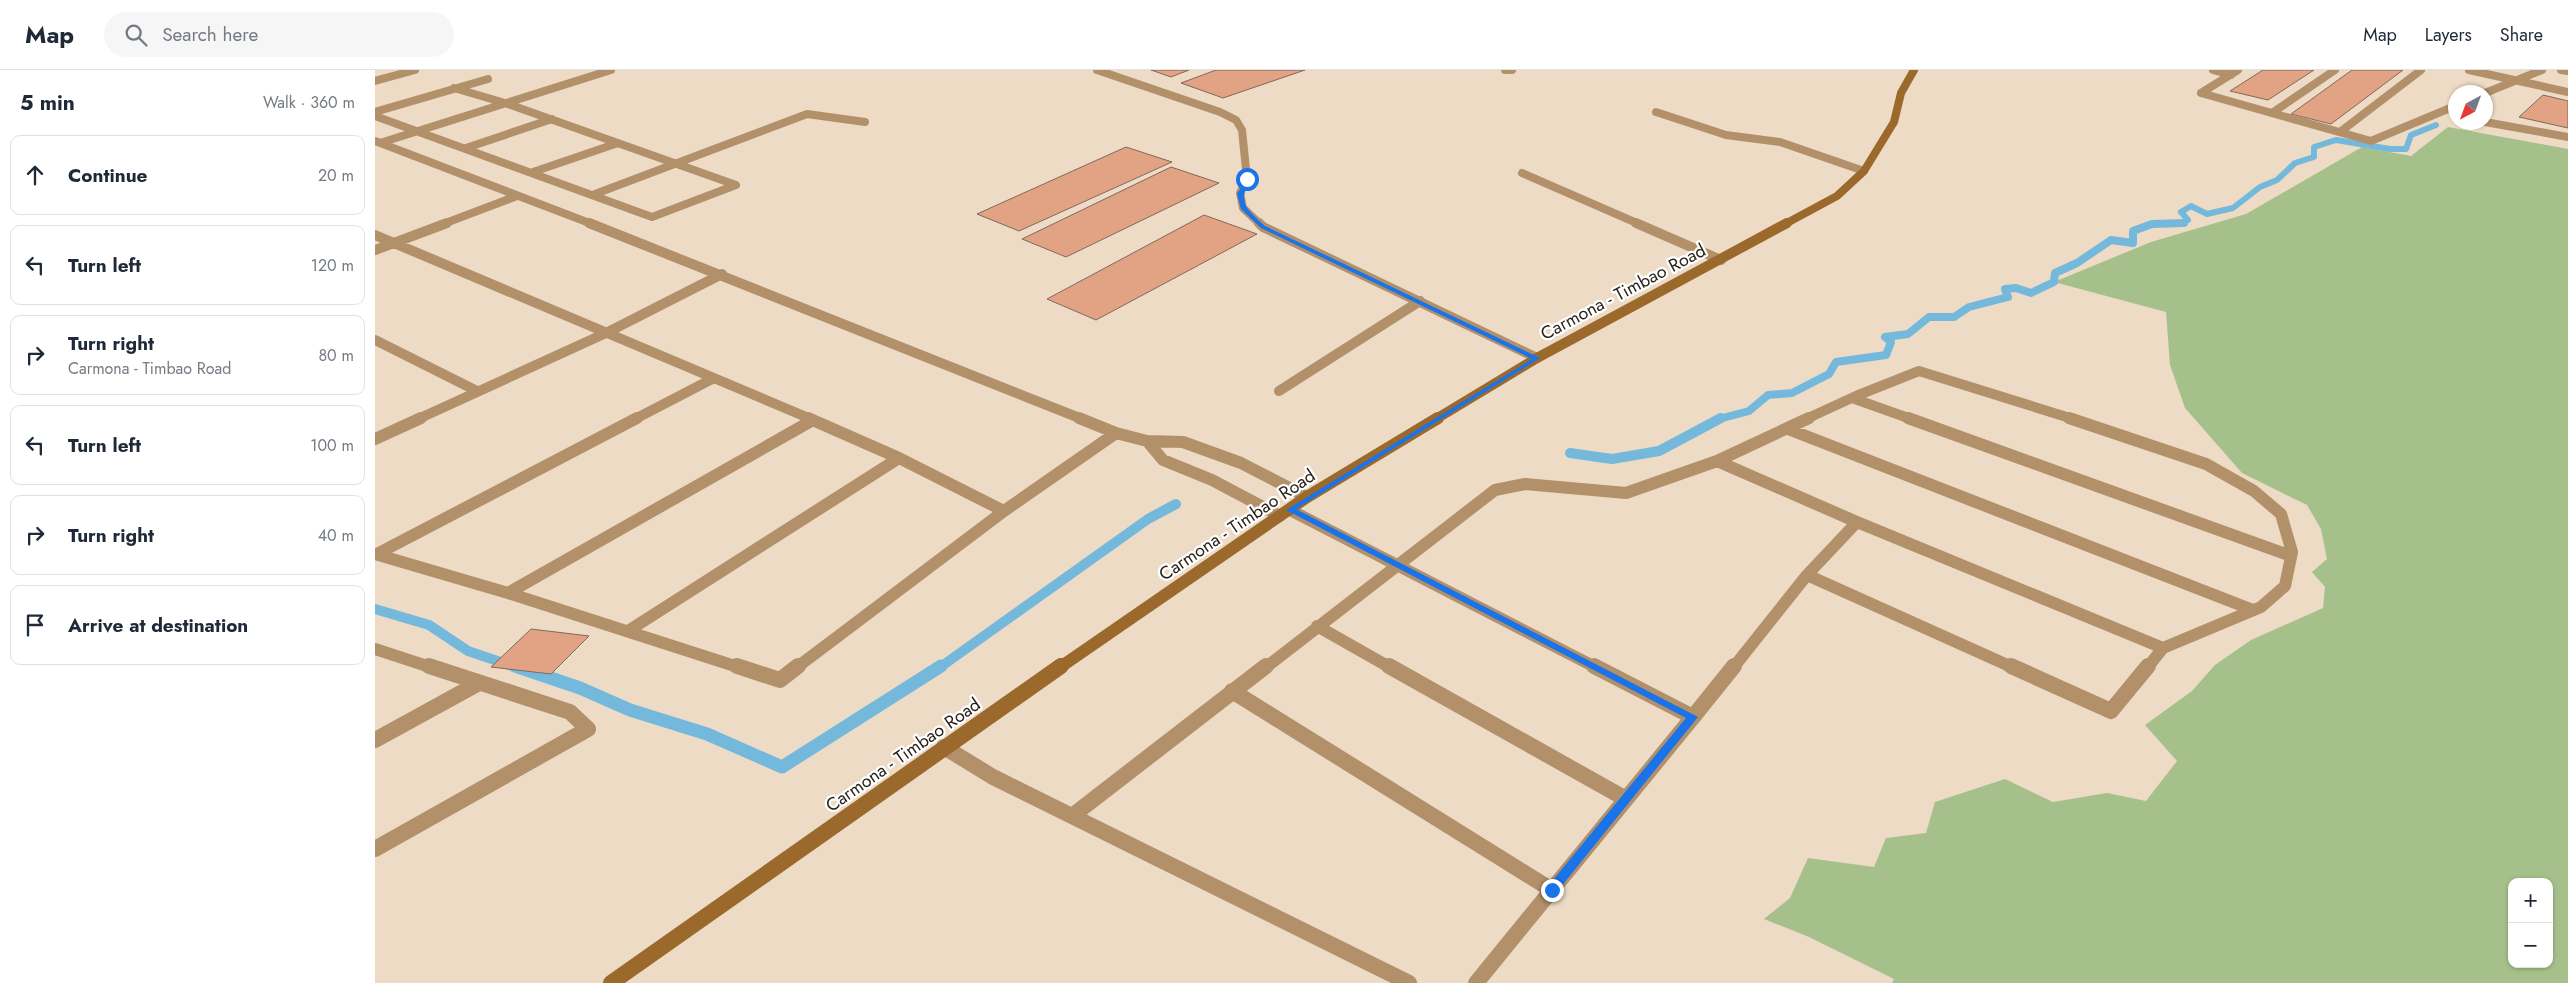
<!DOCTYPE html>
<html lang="en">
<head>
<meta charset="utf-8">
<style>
  body { margin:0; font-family:Jost,sans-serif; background:#f6f6f7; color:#1f2937 }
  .controls { position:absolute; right:15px; bottom:15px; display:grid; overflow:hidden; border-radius:10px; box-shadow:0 1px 4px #0004 }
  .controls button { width:45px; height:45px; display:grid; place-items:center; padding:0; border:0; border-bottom:1px solid #e0e1e3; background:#fff; color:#1f2937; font:25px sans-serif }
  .compass { position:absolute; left:2073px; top:15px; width:45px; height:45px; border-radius:50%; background:#fff; box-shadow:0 1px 4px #0004; rotate:221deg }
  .stop { position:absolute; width:15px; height:15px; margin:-11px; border:4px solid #1a73e8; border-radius:50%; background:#fff }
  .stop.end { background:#1a73e8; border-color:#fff; box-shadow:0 1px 5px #0008 }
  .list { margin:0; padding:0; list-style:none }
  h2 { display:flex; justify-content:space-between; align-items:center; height:65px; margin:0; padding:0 20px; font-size:21px }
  h2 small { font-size:16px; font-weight:400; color:#747a83 }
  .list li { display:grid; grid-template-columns:32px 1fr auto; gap:15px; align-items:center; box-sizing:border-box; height:80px; margin:0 10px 10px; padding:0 10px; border:1px solid #e0e1e3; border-radius:10px }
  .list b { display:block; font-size:19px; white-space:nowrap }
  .list p { margin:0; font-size:16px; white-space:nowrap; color:#747a83 }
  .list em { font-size:16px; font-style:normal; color:#747a83 }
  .icon { flex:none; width:28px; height:28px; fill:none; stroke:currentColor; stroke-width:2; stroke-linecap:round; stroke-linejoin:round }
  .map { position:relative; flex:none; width:2193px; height:913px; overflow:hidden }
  header { display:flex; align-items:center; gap:30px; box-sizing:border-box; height:70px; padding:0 25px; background:#fff; border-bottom:1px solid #e0e1e3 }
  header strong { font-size:24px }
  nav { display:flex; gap:28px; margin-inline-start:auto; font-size:18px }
  .search { width:350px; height:45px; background:#f6f6f7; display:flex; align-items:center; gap:12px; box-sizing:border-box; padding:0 18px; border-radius:28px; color:#747a83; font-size:19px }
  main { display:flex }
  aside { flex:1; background:#fff }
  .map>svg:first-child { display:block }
  .green { fill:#a6c08b; fill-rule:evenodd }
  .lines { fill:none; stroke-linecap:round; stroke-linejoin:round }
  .stream-far3 { stroke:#74b9dc; stroke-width:6 }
  .stream-far2 { stroke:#74b9dc; stroke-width:8 }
  .stream-far1 { stroke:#74b9dc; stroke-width:10 }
  .stream { stroke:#74b9dc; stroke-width:13 }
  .building { fill:#e1a384; stroke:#81685d }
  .service-far1 { stroke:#b2906a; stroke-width:8 }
  .service { stroke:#b2906a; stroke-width:10 }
  .minor-far3 { stroke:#b2906a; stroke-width:8 }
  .minor-far2 { stroke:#b2906a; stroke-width:10 }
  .minor-far1 { stroke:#b2906a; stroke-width:12 }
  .minor { stroke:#b2906a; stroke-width:16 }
  .secondary-far3 { stroke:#9a692b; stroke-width:8 }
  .secondary-far2 { stroke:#9a692b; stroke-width:10 }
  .secondary-far1 { stroke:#9a692b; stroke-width:12 }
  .secondary { stroke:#9a692b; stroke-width:16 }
  .route { fill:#1a73e8 }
  .labels { text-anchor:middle; stroke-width:4.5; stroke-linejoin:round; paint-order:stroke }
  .street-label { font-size:18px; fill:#29221a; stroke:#fff }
</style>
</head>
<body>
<header>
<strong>Map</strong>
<div class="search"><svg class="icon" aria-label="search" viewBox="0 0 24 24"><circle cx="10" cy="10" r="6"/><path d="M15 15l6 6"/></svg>Search here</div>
<nav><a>Map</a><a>Layers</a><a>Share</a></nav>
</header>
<main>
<aside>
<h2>5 min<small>Walk · 360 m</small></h2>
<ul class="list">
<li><svg class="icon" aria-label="ahead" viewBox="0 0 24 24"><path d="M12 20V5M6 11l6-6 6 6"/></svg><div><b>Continue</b></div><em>20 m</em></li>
<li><svg class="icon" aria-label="left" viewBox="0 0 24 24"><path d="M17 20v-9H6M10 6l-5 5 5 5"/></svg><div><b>Turn left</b></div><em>120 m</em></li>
<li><svg class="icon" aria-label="right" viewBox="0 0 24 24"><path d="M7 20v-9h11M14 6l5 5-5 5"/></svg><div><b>Turn right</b><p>Carmona - Timbao Road</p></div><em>80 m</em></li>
<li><svg class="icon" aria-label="left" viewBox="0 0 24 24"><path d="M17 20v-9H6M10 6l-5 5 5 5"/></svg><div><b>Turn left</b></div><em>100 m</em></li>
<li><svg class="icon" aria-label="right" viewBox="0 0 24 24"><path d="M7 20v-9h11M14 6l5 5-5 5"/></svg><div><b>Turn right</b></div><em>40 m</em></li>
<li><svg class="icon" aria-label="arrive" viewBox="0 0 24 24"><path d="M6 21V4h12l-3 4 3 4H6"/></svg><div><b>Arrive at destination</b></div></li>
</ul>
</aside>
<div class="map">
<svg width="2193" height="913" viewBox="0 0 2193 913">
  <rect width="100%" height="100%" fill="#eddbc5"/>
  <path class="green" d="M2073,57l120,22v834h-676l2,-4 -85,-42 -45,-18 26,-21 18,-40 66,9 12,-29 40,-5 9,-31 70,-23 48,23 54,-9 39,8 31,-40 -32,-36 47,-34 23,-26 36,-25 72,-32 2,-21 -13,-15 15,-13 -6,-30 -14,-24 -65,-32 -57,-65 -15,-43 -4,-53 -112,-30 97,-40 95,-28 116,-67 49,9zM2137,812h37v82h-37z"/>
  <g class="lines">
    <path class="stream-far3" d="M1777,154h30l6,-4 -7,-8 10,-6 16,8 26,-6 27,-21 17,-7 18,-17 19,-6v-10l22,-7 54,9h16l5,-14 25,-10"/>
    <path class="stream-far2" d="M1344,349l30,-8 19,-16 24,-2 37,-19 7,-12 50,-7 5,-13 -6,-5 23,-3 21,-17h25l15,-10 39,-10 -3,-8 11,-1 15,5 23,-11 1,-9 22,-10 34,-23 22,3v-12l19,-7 32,-1"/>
    <path class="stream-far1" d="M1195,383l42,6 47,-8 62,-33
      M0,539l54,16 39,26 50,17
      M564,598l209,-149 28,-15"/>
    <path class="stream" d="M140,596l65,22 50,22 77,24 75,33 159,-101"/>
  </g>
  <path class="building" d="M776,0h38l-18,7z
    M841,0h89l-82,28 -42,-15z
    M1888,0h51l-46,30 -38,-9z
    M1977,0h51l-72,54 -40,-10z
    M2168,25l25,6v27l-49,-11z
    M751,77l46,15 -153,69 -42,-17z
    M796,97l48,16 -153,74 -44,-18z
    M829,145l53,19 -161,86 -49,-21z
    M156,559l58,7 -38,38 -60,-7z"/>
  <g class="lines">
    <path class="service-far1" d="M722,0l123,42 16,8 6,10 5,49 -7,14 3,15 17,16
      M1281,42l70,23 54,7 84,29
      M1147,103l117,51"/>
    <path class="service" d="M884,153l4,4 274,131
      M1261,153l85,37
      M904,321l141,-90"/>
    <path class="minor-far3" d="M1130,0h7
      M1838,0l18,5
      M2094,0l99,22
      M2186,0l7,1
      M0,11l40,-11
      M1826,23l170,48 84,-35
      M1826,23l37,-23
      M2110,23l57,-23
      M0,42l113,-33
      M1897,43l63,-43
      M0,46l277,101 84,-32 -231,-82 -51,-15
      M2110,52l83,15
      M1965,62l81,-62
      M0,71l217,83
      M5,73l231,-73
      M91,78l86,-29
      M158,102l85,-29
      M220,124l212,-80 58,8
      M68,154l74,-28"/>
    <path class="minor-far2" d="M214,153l493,196
      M0,165l436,184
      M0,180l72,-27
      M0,270l102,51
      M1477,328l59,21
      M43,349l188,-86 116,-59
      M260,349l79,-41
      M1431,349l50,-23 63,-25 154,48"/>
    <path class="minor-far1" d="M433,348l91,40 105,53
      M704,348l37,15 31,8 36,1 58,21 66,34
      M1533,348l383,138
      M1694,348l137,46 48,27 27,23 11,38 -7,34 -24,21 -98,41 -16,20
      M1413,359l465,181
      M0,369l46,-21
      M772,371l16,19 49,20 68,36
      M1342,391l140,61 306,126
      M915,440l307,158
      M0,484l133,39 233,75
      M2,484l260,-136
      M1432,505l207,93
      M133,523l305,-173
      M942,556l74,42
      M253,561l271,-173
      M0,579l58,19
      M421,598l208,-157 112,-78
      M890,598l230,-178 30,-6 101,9 91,-32 92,-43
      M1358,598l74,-93 50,-53"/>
    <path class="minor" d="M362,596l43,14 18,-14
      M1014,596l237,133
      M1636,596l100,45 37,-45
      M857,621l320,199
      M1318,647l41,-51
      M0,670l104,-57
      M569,677l49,30 416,206
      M697,746l194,-150
      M0,779l213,-120 -18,-17 -141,-46
      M1101,913l217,-266 -99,-51"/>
    <path class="secondary-far3" d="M1410,154l52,-28 27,-25 30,-49 7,-29 13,-23"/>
    <path class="secondary-far2" d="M1061,349l101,-61 250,-135"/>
    <path class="secondary-far1" d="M684,598l248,-171 131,-79"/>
    <path class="secondary" d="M236,913l450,-317"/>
  </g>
  <path class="route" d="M872,108l3,1c-13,25 -3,30 15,47l275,132 -244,151 402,208 -142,176h-8v-7l138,-168 -400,-208 246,-151 -271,-131 -20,-19 -4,-15z"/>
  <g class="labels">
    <g class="street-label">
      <text transform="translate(1248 222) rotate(-28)" y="6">Carmona - Timbao Road</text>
      <text transform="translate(862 455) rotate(-34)" y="6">Carmona - Timbao Road</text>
      <text transform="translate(528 685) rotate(-35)" y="6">Carmona - Timbao Road</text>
    </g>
  </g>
</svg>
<div class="controls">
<button>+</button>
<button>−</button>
</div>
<svg class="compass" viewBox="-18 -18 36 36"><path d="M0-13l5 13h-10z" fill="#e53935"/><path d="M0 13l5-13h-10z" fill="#747a83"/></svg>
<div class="stop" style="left:872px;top:109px"></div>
<div class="stop end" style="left:1177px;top:820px"></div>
</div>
</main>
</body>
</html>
